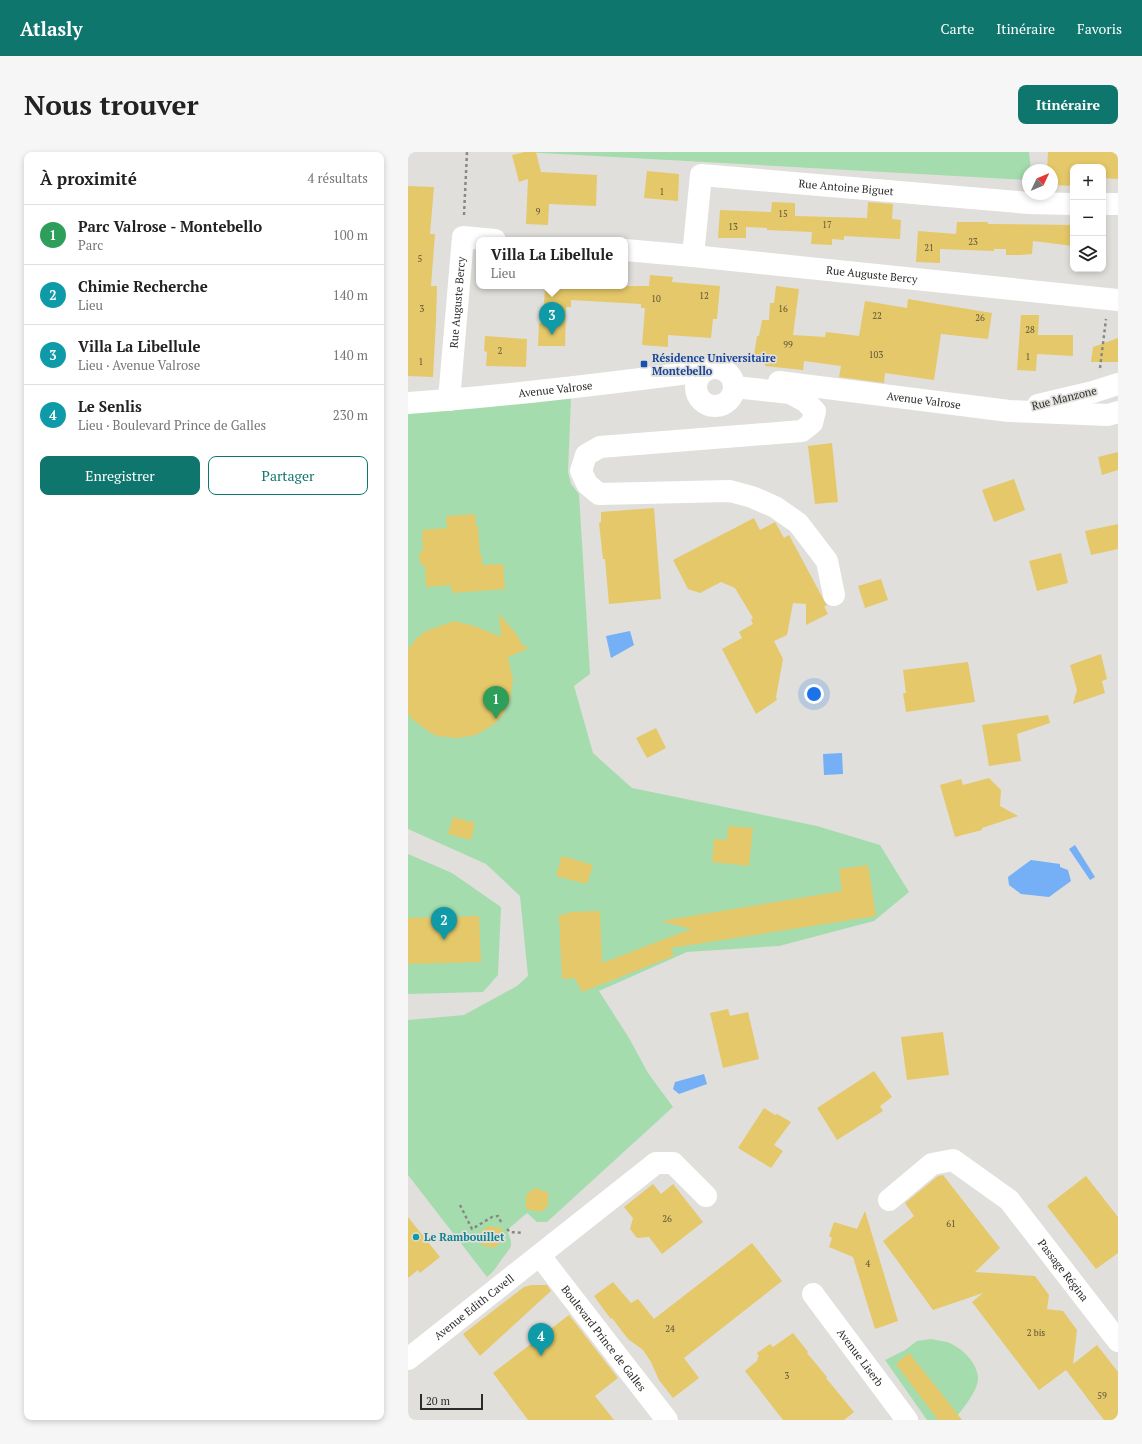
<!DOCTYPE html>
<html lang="fr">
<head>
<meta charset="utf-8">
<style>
  body { margin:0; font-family:"PT Serif",serif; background:#f6f6f6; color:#222 }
  .controls { position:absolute; right:12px; top:12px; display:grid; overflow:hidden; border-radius:8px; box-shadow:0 2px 6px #0003 }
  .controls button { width:36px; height:36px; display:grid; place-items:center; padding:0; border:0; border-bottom:1px solid #e0e0e0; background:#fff; color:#222; font:20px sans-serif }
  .compass { position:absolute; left:614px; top:12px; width:36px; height:36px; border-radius:50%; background:#fff; box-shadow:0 2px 6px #0003; rotate:46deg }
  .scale { position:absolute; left:12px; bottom:10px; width:63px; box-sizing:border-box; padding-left:4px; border:2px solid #2b2b29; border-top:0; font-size:11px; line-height:14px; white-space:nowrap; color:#2b2b29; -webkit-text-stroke:3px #e0dfdb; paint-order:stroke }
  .you { position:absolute; left:406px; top:542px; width:14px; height:14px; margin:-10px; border:3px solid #fff; border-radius:50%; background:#1a73e8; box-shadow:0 0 0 6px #1a73e833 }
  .badge { display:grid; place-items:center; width:26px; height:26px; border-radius:50%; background:#0f766e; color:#fff; font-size:13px; font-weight:700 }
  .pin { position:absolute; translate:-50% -33px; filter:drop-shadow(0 1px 2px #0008) }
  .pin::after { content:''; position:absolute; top:21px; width:14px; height:12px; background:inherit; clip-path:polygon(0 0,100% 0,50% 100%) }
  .popup { position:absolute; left:68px; top:85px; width:152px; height:52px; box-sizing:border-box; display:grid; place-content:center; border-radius:8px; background:#fff; filter:drop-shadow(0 1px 3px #0005); font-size:13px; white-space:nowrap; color:#767676 }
  .popup b { font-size:15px; color:#222 }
  .popup::after { content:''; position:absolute; left:50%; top:100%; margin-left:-8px; border:8px solid transparent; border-top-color:#fff }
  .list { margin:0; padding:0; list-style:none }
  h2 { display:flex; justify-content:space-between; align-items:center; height:52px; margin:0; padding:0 16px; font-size:17px }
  h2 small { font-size:13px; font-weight:400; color:#767676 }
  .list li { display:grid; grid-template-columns:26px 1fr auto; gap:12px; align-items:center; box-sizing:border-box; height:60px; padding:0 16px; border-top:1px solid #e0e0e0 }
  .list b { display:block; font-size:15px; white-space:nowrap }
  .list p { margin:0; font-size:13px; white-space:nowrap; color:#767676 }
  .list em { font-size:13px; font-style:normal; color:#767676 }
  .actions { display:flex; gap:8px; padding:12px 16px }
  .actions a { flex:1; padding:9px 0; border:1px solid #0f766e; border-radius:8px; text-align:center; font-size:14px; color:#0f766e }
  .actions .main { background:#0f766e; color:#fff }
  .icon { flex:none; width:22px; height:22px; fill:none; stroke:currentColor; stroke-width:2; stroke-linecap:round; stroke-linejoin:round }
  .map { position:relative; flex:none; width:710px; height:1268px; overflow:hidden; border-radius:8px }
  header { display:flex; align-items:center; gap:24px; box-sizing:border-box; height:56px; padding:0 20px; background:#0f766e; color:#fff }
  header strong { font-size:19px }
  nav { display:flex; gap:22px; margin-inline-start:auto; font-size:14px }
  .intro { display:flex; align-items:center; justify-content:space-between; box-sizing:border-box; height:96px; padding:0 24px }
  h1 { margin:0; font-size:28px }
  .button { padding:10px 18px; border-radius:8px; background:#0f766e; color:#fff; font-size:14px; font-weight:700 }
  main { display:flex; gap:24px; padding:0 24px }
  aside { flex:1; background:#fff; border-radius:8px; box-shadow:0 2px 6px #0003 }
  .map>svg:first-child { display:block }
  .green { fill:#a5dcae }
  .water { fill:#75aff6 }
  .building { fill:#e5c869 }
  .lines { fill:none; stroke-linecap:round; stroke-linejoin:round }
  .path { stroke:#898885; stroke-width:2.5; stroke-dasharray:3 3; stroke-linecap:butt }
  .minor { stroke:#fff; stroke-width:22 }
  .transit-dot { fill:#1a4fb4; stroke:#e0dfdb; stroke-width:1.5 }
  .culture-dot { fill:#0f9aa8; stroke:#e0dfdb; stroke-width:1.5 }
  .labels { text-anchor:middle; stroke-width:3.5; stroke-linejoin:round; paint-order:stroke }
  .number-label { font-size:9px; fill:#5a5239 }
  .street-label { font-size:11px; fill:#2b2b29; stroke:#e0dfdb }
  .transit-label { font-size:11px; font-weight:bold; fill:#164399; stroke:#e0dfdb; text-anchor:start }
  .culture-label { font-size:11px; font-weight:bold; fill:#0d838f; stroke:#e0dfdb; text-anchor:start }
</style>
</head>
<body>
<header>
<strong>Atlasly</strong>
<nav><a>Carte</a><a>Itinéraire</a><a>Favoris</a></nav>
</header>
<div class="intro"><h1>Nous trouver</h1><a class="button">Itinéraire</a></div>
<main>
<aside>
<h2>À proximité<small>4 résultats</small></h2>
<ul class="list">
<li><span class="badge" style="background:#2e9e5b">1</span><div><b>Parc Valrose - Montebello</b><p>Parc</p></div><em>100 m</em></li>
<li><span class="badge" style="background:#0f9aa8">2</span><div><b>Chimie Recherche</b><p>Lieu</p></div><em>140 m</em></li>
<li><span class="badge" style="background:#0f9aa8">3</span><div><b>Villa La Libellule</b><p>Lieu · Avenue Valrose</p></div><em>140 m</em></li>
<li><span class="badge" style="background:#0f9aa8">4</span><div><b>Le Senlis</b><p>Lieu · Boulevard Prince de Galles</p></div><em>230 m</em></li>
</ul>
<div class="actions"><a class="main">Enregistrer</a><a>Partager</a></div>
</aside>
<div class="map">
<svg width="710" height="1268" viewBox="0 0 710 1268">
  <rect width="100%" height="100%" fill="#e0dfdb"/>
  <path class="green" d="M115,0h506l2,18h-3v10z
    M163,246l-3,74 3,12 8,10 11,180 -16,12 19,67 39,35 185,38 63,19 29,47 -35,29 -95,25 -92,6 -88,39 30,47 19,35 25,34 -126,115h-10l-10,-9 -20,17c7,17 5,16 -6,30 -5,8 -6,10 -14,17l-79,-102v-155l56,-5 53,-29 11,-10 -8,-80 -34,-32 -78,-35v-419z
    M0,702l44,19 49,34 -3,68 -15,17 -75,2z
    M523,1187c5,1 11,2 16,3 14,5 30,20 31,35 1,13 -16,33 -24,43h-27l-42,-60 20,-10 12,-9z"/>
  <path class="water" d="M222,479l4,14 -23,13 -5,-22z
    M434,601l1,21 -19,1 -1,-21z
    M667,693l20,32 -5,3 -21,-31z
    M623,708l29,4v3l8,3 3,11 -22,16 -28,-3 -12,-9 -1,-8z
    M296,922l3,10 -28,10 -6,-5 2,-7z"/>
  <path class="building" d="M117,0h11l5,20 56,3 -1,31 -47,-2 -1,21 -22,-1 2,-45 -9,3 -7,-27z
    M640,0h70v27l-15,-1v-11h-30v19l-21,-1v-15h-5z
    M239,19l32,3 -1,27 -34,-3z
    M0,34l26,1 -4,47h5l-4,52h6l-1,35 -3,56 -25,-1z
    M364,50l23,1v13l72,2 1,-16 25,2 -1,15 9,1 -1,19 -56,-3v4l-12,-1v6l-21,-1 1,-12 -45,-2v-2l-21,-1v11h-28l2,-28 51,2z
    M549,70h31v2l85,1v21l-40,-5 -1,13 -12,1h-14v-6h-12v2l-54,-2v14l-24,-1 2,-31 38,3z
    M242,123l23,2 -1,5 48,4 -3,33h-4l-2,19 -43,-3v12l-26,-2 3,-37h-4v-4l-70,-4v7h-5l-1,39h-27l1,-23h4l2,-37h104z
    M368,134l23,3 -6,46 32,2 1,-5 33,4 6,-35 42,7 1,-9 84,14 -4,26 -47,-5 -7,46 -49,-7 -1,10 -45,-6 2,-11 -37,-5 -1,9 -38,-4v-2l-12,-2 4,-26h2l3,-16h7l1,-17h4z
    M613,163h18l-1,20h35v21l-36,-2 -1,17 -19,-1z
    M77,184l42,3 -1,28 -40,-1 1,-14 -3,-1z
    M710,186v24h-27l2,-15z
    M424,291l6,59 -23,2 -7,-58z
    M710,300v18l-16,5 -4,-18z
    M606,327l11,31 -31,12 -12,-32z
    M246,356l7,91 -52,5 -4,-45h-2l-4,-36 2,-1v-10z
    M67,362l1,12h2l2,29h2v10l21,-1 2,25 -53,4 -1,-8 -25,2 -1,-20 -5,-4 -1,-9 4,-4 -1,-20 25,-2 -1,-12z
    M346,366l6,12 15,-8 9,16 5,-3 38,71h-3l4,8 -22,11v-21l-13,-1 -6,32 -13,6 9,18 -7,38 1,3 -21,14 -34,-65 20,-11 -3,-6 14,-8 -2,-4 2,-2 -18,-30 -14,-6 -21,11 -12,-4 -15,-29z
    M710,372v25l-27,6 -6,-24z
    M653,401l7,30 -31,8 -8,-30z
    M473,427l7,21 -23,8 -7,-22z
    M91,462l18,21 5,10 7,3 -21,9 5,23 -3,20 -4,9 -5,8 -7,7 -18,11 -19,3 -20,-2 -9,-5 -16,-12 -4,-6v-64l10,-12 8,-6 28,-10 20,5 27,11z
    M693,502l6,25 -5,2 3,12 -32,11 4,-14 -7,-25z
    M560,510l7,40 -69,10 -3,-19h3l-3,-23z
    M640,563l2,8 -33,11 4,27 -32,5 -7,-41z
    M248,576l10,20 -19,10 -11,-20z
    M581,626l12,12 -1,16 18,10 -36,12v2l-27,7 -15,-52 21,-6 2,6z
    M45,665l22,6 -4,17 -23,-6z
    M320,674l25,2 -4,38 -37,-4 2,-23 13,1z
    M154,704l31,9 -6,19 -31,-8z
    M460,713l8,51 -205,32 3,8 -92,36 -7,-14 -13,1 -3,-64 9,-1v-2l32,-1 2,52 89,-34 -30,-8 181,-30 -3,-22z
    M71,764l2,46 -73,2v-46z
    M320,857l2,7 18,-4 11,47 -36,9 -13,-55z
    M535,880l6,43 -42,5 -6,-43z
    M466,919l18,26 -12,9 3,5 -46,29 -20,-32z
    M356,956l11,7 2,-1 14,8 -17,23 9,6 -12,17 -33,-20z
    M535,1023l57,73 -25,24 60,4 14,19 -2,14 16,2 14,19 -4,34 24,-19 21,27v48h-14l-38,-50 -27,20 -67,-88 11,-9 -50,17 -50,-69 31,-25 -9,-13 33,-27z
    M678,1024l32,41v36l-22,16 -49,-63z
    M245,1032l8,10 12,-10 30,38 -41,32 -13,-17 -12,1 -7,-9 3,-11 -9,-11z
    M126,1036l14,4v14l-7,6 -15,-3v-14z
    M457,1059l33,110 -23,8 -22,-72 -24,-10 3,-9 -3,-2 5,-14 23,7z
    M0,1065l32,40 -20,16 -2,-3 -10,8z
    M80,1074l14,2 -1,14 -7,6 -13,-3v-13z
    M344,1091l30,38 -98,77 15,20 -26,20 -14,-18 -8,-18 -8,-12 -15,-11 -16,-21 -1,1 -7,-9 -10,-14 19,-14 18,21 7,-4 16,20z
    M123,1133h16l4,6 -71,65 -17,-22 61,-47z
    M161,1163l49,63 -23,18 19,24h-86l-35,-47z
    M385,1181l15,19 -1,1 20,24 -1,1 28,34 -10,8h-61l-38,-49 13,-11 -1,-2 2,-2 -2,-3 13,-9 3,3z
    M501,1201l32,40 21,27h-24l-42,-56z"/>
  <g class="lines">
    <path class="path" d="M56,63l3,-63
      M692,216l6,-49
      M52,1053l12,24 20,-12 6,-1 3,6
      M99,1077l3,3 13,1"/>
    <g class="minor">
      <path d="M695,52h15"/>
      <path id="s1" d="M217,98l68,6 425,44"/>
      <path id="s2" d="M285,104l8,-81 328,28 44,1"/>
      <circle cx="307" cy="235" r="19"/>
      <path id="s3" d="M371,230l230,29 99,4 10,-3"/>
      <path d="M327,235l55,6 15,8 10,10 -3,12 -10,8 -202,16 -14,8 -5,16 6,13 12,10 131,-3 22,6 23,10 23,16 29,38 7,34"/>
      <path id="s4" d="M41,248l14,-163 32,3"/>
      <path id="s5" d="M0,251c99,-7 197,-19 295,-32"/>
      <path d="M630,253l55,-13 25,-8"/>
      <path id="s6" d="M481,1048l43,-36 21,-4 56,40 109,141"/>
      <path id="s7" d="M132,1104l127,164"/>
      <path id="s8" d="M405,1142l94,126"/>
      <path id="s9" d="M0,1207l248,-196h17l33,33"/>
    </g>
  </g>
  <rect class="transit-dot" x="232" y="208" width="8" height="8" rx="2"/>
  <circle class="culture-dot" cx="8" cy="1085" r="4"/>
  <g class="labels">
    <g class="number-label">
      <text x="254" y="43">1</text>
      <text x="130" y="63">9</text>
      <text x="375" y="65">15</text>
      <text x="419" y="76">17</text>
      <text x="325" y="78">13</text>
      <text x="565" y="93">23</text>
      <text x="521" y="99">21</text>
      <text x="12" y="110">5</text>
      <text x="296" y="147">12</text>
      <text x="248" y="150">10</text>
      <text x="14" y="160">3</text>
      <text x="375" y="160">16</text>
      <text x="469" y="167">22</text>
      <text x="572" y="169">26</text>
      <text x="622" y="181">28</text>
      <text x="380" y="196">99</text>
      <text x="92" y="202">2</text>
      <text x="468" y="206">103</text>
      <text x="620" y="208">1</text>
      <text x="13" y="213">1</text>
      <text x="259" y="1070">26</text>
      <text x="543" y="1075">61</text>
      <text x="460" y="1115">4</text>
      <text x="262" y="1180">24</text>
      <text x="628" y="1184">2 bis</text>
      <text x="379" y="1227">3</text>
      <text x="694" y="1247">59</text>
    </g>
    <g class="street-label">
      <text dy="4" stroke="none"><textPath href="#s2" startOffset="227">Rue Antoine Biguet</textPath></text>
      <text dy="4" stroke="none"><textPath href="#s1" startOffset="248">Rue Auguste Bercy</textPath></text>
      <text dy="4" stroke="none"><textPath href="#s4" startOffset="98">Rue Auguste Bercy</textPath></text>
      <text dy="4" stroke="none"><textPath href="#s5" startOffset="148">Avenue Valrose</textPath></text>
      <text transform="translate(656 246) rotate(-14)" y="4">Rue Manzone</text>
      <text dy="4" stroke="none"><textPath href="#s3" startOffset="146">Avenue Valrose</textPath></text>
      <text dy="4" stroke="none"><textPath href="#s6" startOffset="235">Passage Régina</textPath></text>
      <text dy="4" stroke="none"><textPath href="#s9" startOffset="84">Avenue Edith Cavell</textPath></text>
      <text dy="4" stroke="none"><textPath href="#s7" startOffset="104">Boulevard Prince de Galles</textPath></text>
      <text dy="4" stroke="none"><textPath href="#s8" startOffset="79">Avenue Liserb</textPath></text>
    </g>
    <g class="transit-label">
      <text x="244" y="210">Résidence Universitaire<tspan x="244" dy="13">Montebello</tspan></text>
    </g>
    <g class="culture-label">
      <text x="16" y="1089">Le Rambouillet</text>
    </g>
  </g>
</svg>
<div class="controls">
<button>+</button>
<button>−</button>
<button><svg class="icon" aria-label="layers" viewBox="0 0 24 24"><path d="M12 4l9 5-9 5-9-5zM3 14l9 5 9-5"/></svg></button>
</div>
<svg class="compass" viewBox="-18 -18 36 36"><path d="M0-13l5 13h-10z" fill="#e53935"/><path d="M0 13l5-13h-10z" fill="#767676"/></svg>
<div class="scale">20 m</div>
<div class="you"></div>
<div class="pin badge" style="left:88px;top:567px;background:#2e9e5b">1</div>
<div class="pin badge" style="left:36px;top:788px;background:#0f9aa8">2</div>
<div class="pin badge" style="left:144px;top:183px;background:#0f9aa8">3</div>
<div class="popup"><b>Villa La Libellule</b>Lieu</div>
<div class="pin badge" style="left:133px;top:1204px;background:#0f9aa8">4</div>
</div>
</main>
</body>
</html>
